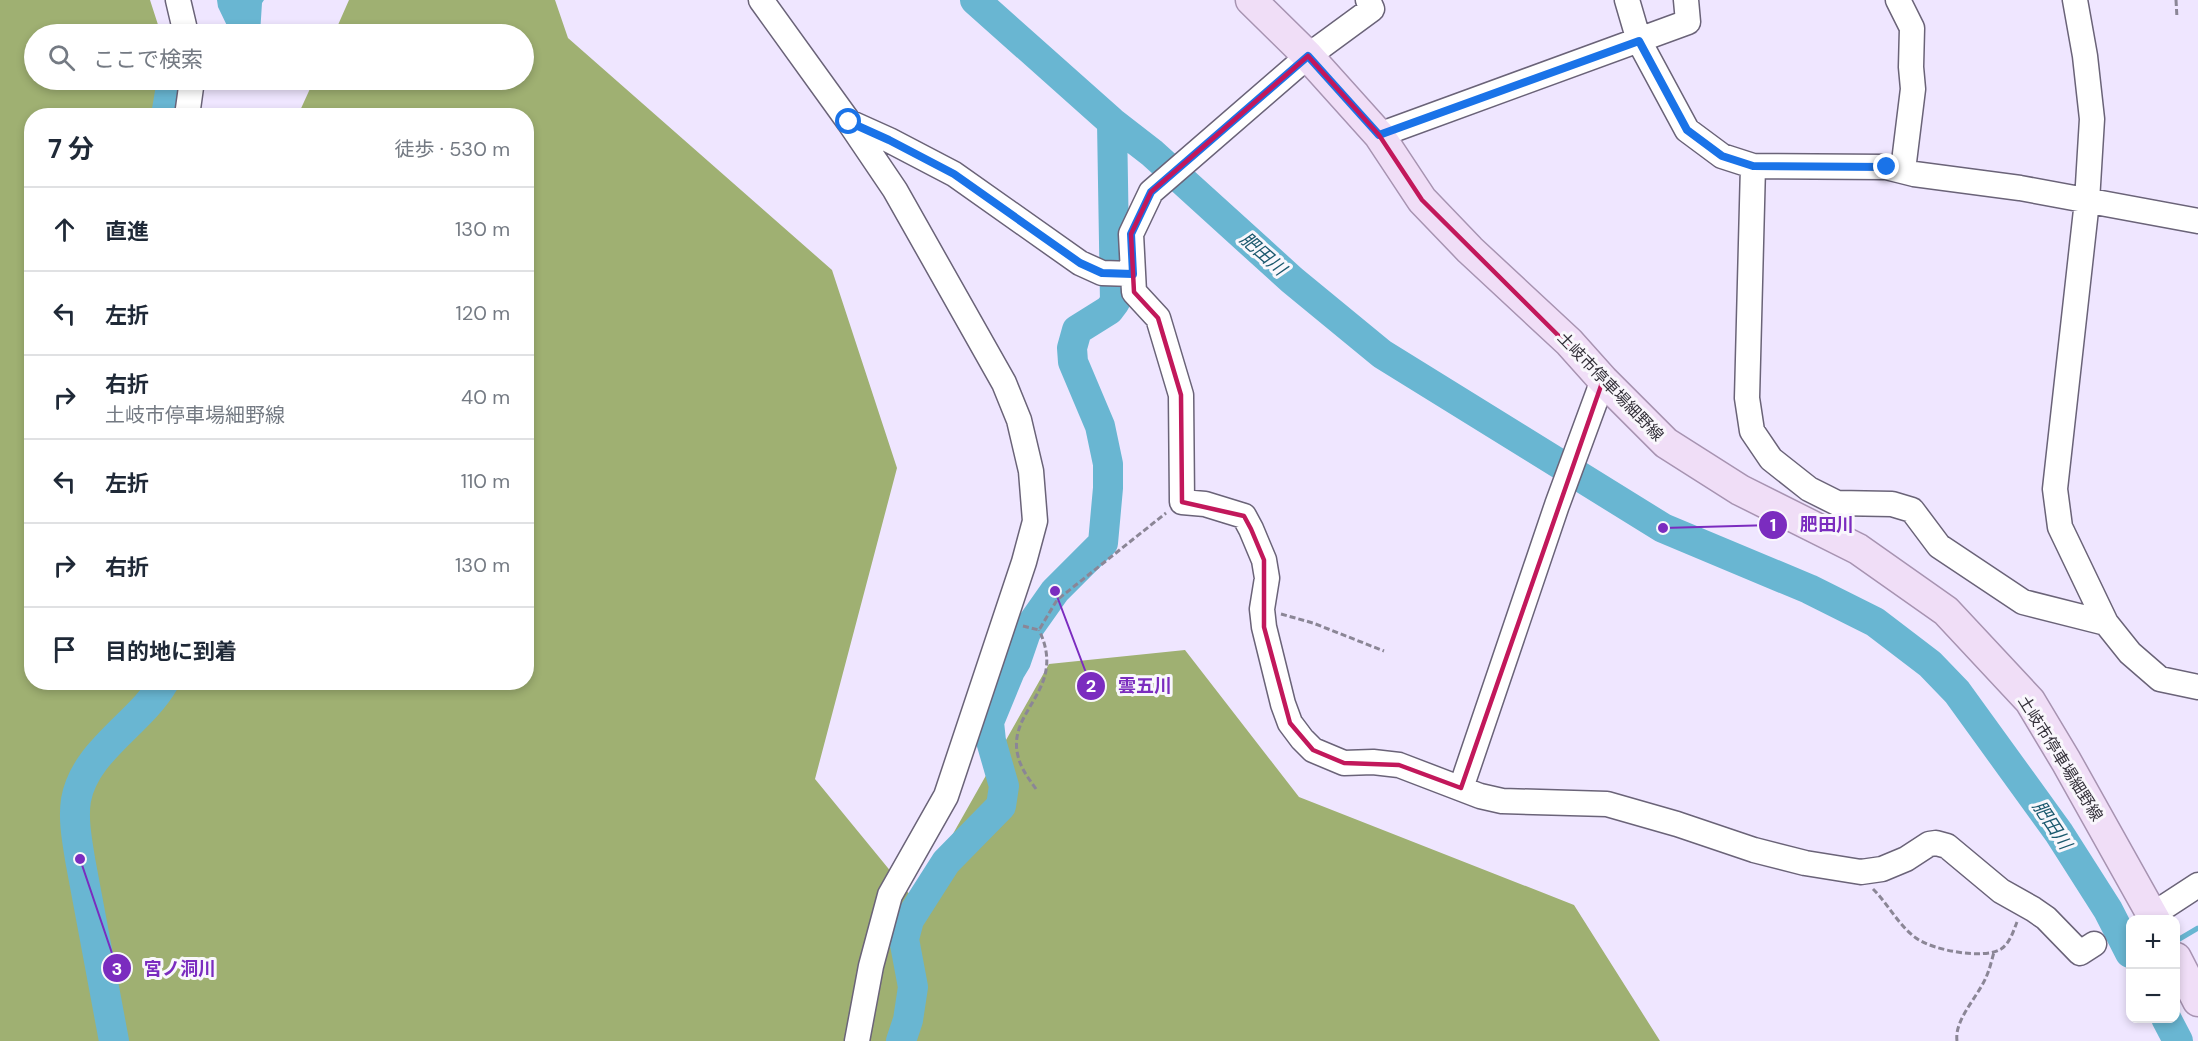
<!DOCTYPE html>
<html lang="ja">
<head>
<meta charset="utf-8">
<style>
  body { margin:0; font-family:"DM Sans","Noto Sans JP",sans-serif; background:#f6f6f7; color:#1f2937 }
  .controls { position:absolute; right:18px; bottom:18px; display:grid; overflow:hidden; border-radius:12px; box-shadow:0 3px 9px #0003 }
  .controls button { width:54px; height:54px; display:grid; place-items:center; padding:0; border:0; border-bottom:2px solid #e0e1e3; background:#fff; color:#1f2937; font:30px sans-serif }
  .stop { position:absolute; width:18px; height:18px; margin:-14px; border:4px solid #1a73e8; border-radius:50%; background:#fff }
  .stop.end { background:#1a73e8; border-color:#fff; box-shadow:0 2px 6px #0008 }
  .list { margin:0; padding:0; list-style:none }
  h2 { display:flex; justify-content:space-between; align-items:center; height:78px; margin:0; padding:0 24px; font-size:26px }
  h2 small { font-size:20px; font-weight:400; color:#747a83 }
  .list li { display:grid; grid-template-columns:39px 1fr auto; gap:18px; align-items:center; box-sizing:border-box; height:84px; padding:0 24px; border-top:2px solid #e0e1e3 }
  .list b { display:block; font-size:22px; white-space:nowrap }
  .list p { margin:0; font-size:20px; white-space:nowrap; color:#747a83 }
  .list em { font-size:20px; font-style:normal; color:#747a83 }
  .icon { flex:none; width:33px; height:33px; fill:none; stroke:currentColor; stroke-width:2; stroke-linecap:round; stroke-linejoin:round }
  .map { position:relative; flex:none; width:2198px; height:1041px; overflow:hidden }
  .search { position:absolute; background:#fff; box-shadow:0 3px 9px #0003; left:24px; top:24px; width:510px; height:66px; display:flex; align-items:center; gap:15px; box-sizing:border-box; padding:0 21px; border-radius:33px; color:#747a83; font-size:22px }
  .panel { position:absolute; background:#fff; box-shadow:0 3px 9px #0003; left:24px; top:108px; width:510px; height:582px; border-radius:24px }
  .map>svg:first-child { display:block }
  .forest { fill:#9fb072 }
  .water { fill:#69b6d2 }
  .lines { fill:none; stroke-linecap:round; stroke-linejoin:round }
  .stream { stroke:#69b6d2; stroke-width:5 }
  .river { stroke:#69b6d2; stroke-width:30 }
  .minor-casing { stroke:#6a6378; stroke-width:27 }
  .major-casing { stroke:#a793b1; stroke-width:33 }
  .path { stroke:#8b8696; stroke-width:3; stroke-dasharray:6 3; stroke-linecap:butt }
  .minor { stroke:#fff; stroke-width:24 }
  .major { stroke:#f0def7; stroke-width:30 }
  .route { stroke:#1a73e8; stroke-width:8 }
  .marked { fill:none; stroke:#c2185b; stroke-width:4.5; stroke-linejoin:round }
  .labels { text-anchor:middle; stroke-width:6; stroke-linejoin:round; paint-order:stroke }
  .street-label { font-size:16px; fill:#333039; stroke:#f9f7fc }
  .water-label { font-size:18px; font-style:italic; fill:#1a586d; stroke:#f9f7fc }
  .leader { fill:none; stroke:#7b2cbf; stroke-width:2 }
  .callout-dot { fill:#7b2cbf; stroke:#f9f7fc; stroke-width:2 }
  .mark-label { font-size:18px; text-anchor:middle; font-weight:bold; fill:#fff }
  .callout-label { font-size:18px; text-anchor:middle; font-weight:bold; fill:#7b2cbf; stroke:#f9f7fc; stroke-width:6; stroke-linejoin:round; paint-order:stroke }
</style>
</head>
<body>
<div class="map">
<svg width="2198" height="1041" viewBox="0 0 2198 1041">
  <rect width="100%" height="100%" fill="#efe6ff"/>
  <path class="forest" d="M0,0h150l11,34h-127v46h141l11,35 -154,1v566h494v-566l-228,-1 16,-35h210v-46h-190l15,-34h206l13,38 264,232 65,198 -82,311 100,122 134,-237 136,-14 114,147 275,108 86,136h-1660z"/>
  <path class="water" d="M217,0h47l-2,3 -2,31h-29l-13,-27z"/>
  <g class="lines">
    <path class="stream" d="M2176,941l22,-13"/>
    <path class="river" d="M975,0l137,122 40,31 140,127 90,74 281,174 146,61 66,33 55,42 27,28 102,141 49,77 22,43
      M166,116l6,-36
      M2166,1018l12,23
      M114,1041l-34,-182c-3,-19 -7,-40 -4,-59 9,-50 64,-76 88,-118
      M901,1041l7,-21 5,-33 -9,-48 5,-19 37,-58 55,-56 3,-20 -13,-45 -2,-19 21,-51 6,-10 10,-29 29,-41 48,-48 5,-55v-24l-8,-38 -27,-64 -1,-14 5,-18 32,-20 6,-8 -3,-180"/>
    <g class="minor-casing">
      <path id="minor" d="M178,0l8,34
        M761,0l88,122 46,68 109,193 15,37 12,51 4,50 -11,41 -78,234 -56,99 -19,71 -14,75
        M1368,0l4,9 -64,47 -157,136 -20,42 3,58 24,26 23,77 1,107 23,2 39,12 7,13 13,31 3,18 -5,31 2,18 19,77 7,19 12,16 11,11 31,13 29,-1 26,3 81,31 22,5 105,3 70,20 77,26 51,13 56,9 21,-3 24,-10 23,-15 7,-1 11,3 54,45 32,18 13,9 34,35 14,-9
        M1627,0l12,41 48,89 35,26 31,10 133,1 28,7 106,14 178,33
        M1898,0l14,28 -1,39 2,22 -10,81
        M2075,0l10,56 7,63 -5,82 -32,288 5,38 46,96 24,30 30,26 38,8
        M187,116l5,-36
        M849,122l40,18 65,34 126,89 22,10 31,1
        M1379,135l309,-113 -2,-22
        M1753,166l-6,232 5,33 19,28 38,30 28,14 55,1 20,6 27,36 84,56 83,21
        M1461,788l96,-283 46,-125
        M2152,915l46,-30"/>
    </g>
    <g class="major-casing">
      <path id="major" d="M1251,0l57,56 71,79 43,65 48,50 99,92 34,38 63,63 74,47 118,59 88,62 84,90 36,60 89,159
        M2176,958l22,43"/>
    </g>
    <path class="path" d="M2176,0l1,18
      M1281,614l32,9 71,28
      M1023,626l16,4 18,-30 109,-87
      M1036,789c-7,-10 -15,-20 -18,-33 -12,-46 50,-66 21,-126
      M1873,889c15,15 26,37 43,49 16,12 67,22 85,11 9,-6 12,-17 16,-27
      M1957,1041c-3,-22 22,-45 30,-66 3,-7 5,-16 7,-23"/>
    <use href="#minor" class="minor"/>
    <use href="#major" class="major"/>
  </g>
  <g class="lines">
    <path class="route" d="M849,122l40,18 65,34 126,89 22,10 31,1 -2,-40 20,-42 157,-136 71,79 260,-94 48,89 35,26 31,10 134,1"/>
  </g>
  <path class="marked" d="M1308,56l71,79 43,65 181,180 -142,408 -62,-23 -55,-2 -31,-13 -23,-27 -26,-96v-67l-13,-31 -7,-13 -62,-14 -1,-107 -23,-77 -24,-26 -3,-58 20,-42z"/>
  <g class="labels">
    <g class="street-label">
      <text transform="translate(1611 386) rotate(46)" y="6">土岐市停車場細野線</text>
      <text transform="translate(2061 758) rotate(58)" y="6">土岐市停車場細野線</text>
    </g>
    <g class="water-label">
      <text transform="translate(1263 254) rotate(41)" y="6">肥田川</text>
      <text transform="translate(2052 825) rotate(56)" y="6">肥田川</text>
    </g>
  </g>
  <path class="leader" d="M1663 528L1773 525M1055 591L1091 686M80 859L117 968"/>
  <g class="callout-dot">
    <circle cx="1663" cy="528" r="6"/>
    <circle cx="1055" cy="591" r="6"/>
    <circle cx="80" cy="859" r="6"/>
    <circle cx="1773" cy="525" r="15"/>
    <circle cx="1091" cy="686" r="15"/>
    <circle cx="117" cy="968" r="15"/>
  </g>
  <g class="mark-label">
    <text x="1773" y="531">1</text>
    <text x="1091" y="692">2</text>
    <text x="117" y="975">3</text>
  </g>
  <g class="callout-label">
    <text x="1827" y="531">肥田川</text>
    <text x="1145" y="692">雲五川</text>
    <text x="180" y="975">宮ノ洞川</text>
  </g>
</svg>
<div class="controls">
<button>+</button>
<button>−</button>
</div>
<div class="stop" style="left:849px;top:122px"></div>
<div class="stop end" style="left:1887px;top:167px"></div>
<div class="search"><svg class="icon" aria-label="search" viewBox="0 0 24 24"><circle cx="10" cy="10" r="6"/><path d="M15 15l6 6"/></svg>ここで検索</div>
<section class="panel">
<h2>7 分<small>徒歩 · 530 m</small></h2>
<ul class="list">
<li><svg class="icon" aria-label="ahead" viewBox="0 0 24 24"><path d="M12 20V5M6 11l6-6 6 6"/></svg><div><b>直進</b></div><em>130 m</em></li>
<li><svg class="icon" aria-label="left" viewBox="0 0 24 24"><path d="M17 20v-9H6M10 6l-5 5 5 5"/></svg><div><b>左折</b></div><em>120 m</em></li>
<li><svg class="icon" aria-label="right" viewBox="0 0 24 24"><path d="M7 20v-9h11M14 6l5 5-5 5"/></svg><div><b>右折</b><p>土岐市停車場細野線</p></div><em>40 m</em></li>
<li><svg class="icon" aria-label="left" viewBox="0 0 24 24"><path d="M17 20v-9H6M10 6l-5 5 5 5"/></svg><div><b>左折</b></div><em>110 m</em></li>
<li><svg class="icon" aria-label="right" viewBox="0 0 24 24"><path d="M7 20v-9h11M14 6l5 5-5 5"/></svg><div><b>右折</b></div><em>130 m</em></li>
<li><svg class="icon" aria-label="arrive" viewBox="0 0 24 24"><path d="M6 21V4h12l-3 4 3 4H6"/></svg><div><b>目的地に到着</b></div></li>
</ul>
</section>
</div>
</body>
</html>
